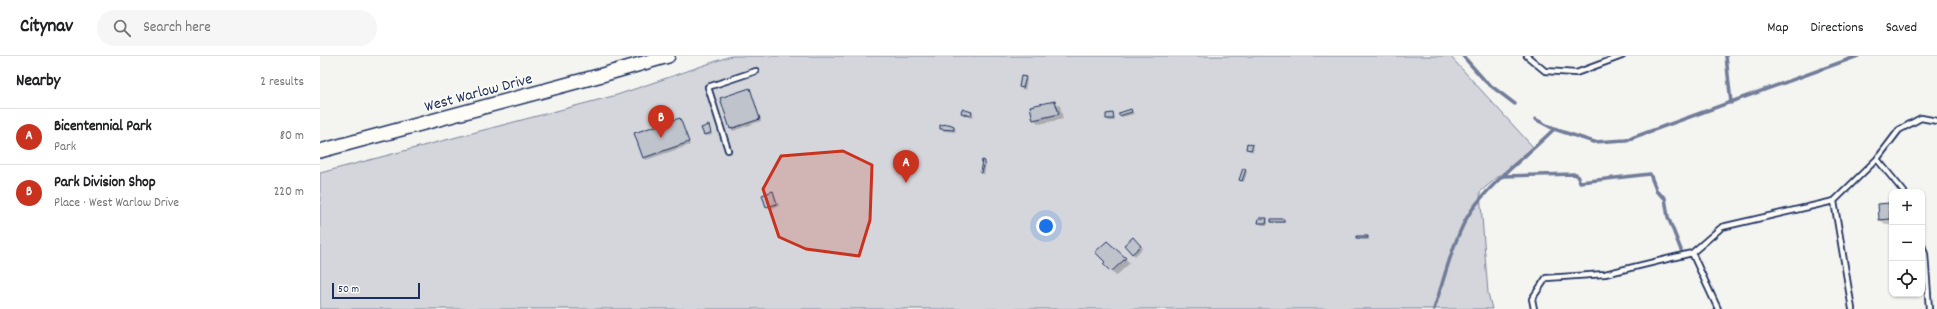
<!DOCTYPE html>
<html lang="en">
<head>
<meta charset="utf-8">
<style>
  body { margin:0; font-family:Dekko,sans-serif; background:#f6f6f6; color:#202124 }
  .controls { position:absolute; right:12px; bottom:12px; display:grid; overflow:hidden; border-radius:8px; box-shadow:0 1px 3px #0004 }
  .controls button { width:36px; height:36px; display:grid; place-items:center; padding:0; border:0; border-bottom:1px solid #e0e0e0; background:#fff; color:#202124; font:20px sans-serif }
  .scale { position:absolute; left:12px; bottom:10px; width:88px; box-sizing:border-box; padding-left:4px; border:2px solid #1b2f5e; border-top:0; font-size:11px; line-height:14px; white-space:nowrap; color:#1b2f5e; -webkit-text-stroke:3px #fdfcf7; paint-order:stroke }
  .you { position:absolute; left:726px; top:170px; width:14px; height:14px; margin:-10px; border:3px solid #fff; border-radius:50%; background:#1a73e8; box-shadow:0 0 0 6px #1a73e833 }
  .badge { display:grid; place-items:center; width:26px; height:26px; border-radius:50%; background:#c8321e; color:#fff; font-size:13px; font-weight:700 }
  .pin { position:absolute; translate:-50% -33px; filter:drop-shadow(0 1px 2px #0008) }
  .pin::after { content:''; position:absolute; top:21px; width:14px; height:12px; background:inherit; clip-path:polygon(0 0,100% 0,50% 100%) }
  .list { margin:0; padding:0; list-style:none }
  h2 { display:flex; justify-content:space-between; align-items:center; height:52px; margin:0; padding:0 16px; font-size:17px }
  h2 small { font-size:13px; font-weight:400; color:#757577 }
  .list li { display:grid; grid-template-columns:26px 1fr auto; gap:12px; align-items:center; box-sizing:border-box; height:56px; padding:0 16px; border-top:1px solid #e0e0e0 }
  .list b { display:block; font-size:15px; white-space:nowrap }
  .list p { margin:0; font-size:13px; white-space:nowrap; color:#757577 }
  .list em { font-size:13px; font-style:normal; color:#757577 }
  .icon { flex:none; width:22px; height:22px; fill:none; stroke:currentColor; stroke-width:2; stroke-linecap:round; stroke-linejoin:round }
  .map { position:relative; flex:none; width:1617px; height:253px; overflow:hidden }
  header { display:flex; align-items:center; gap:24px; box-sizing:border-box; height:56px; padding:0 20px; background:#fff; border-bottom:1px solid #e0e0e0 }
  header strong { font-size:19px }
  nav { display:flex; gap:22px; margin-inline-start:auto; font-size:14px }
  .search { width:280px; height:36px; background:#f6f6f6; display:flex; align-items:center; gap:10px; box-sizing:border-box; padding:0 14px; border-radius:22px; color:#757577; font-size:15px }
  main { display:flex }
  aside { flex:1; background:#fff }
  .map>svg:first-child { display:block }
  .green { fill:#d4d6db; stroke:#78829c }
  .shadow { fill:#0003 }
  .lines { fill:none; stroke-linecap:round; stroke-linejoin:round }
  .stream { stroke:#717c98; stroke-width:3.5 }
  .building { fill:#bfc3cc; stroke:#1b2f5e }
  .lane-casing { stroke:#1b2f5e; stroke-width:8 }
  .secondary-casing { stroke:#1b2f5e; stroke-width:16 }
  .lane { stroke:#fdfcf7; stroke-width:4.5 }
  .secondary { stroke:#fdfcf7; stroke-width:13 }
  .marked { fill:#c8321e; fill-opacity:0.2; stroke:#c8321e; stroke-width:3; stroke-linejoin:round }
  .labels { text-anchor:middle; stroke-width:3; stroke-linejoin:round; paint-order:stroke }
  .street-label { font-size:16px; fill:#1b2f5e; stroke:#fdfcf7 }
</style>
</head>
<body>
<header>
<strong>Citynav</strong>
<div class="search"><svg class="icon" aria-label="search" viewBox="0 0 24 24"><circle cx="10" cy="10" r="6"/><path d="M15 15l6 6"/></svg>Search here</div>
<nav><a>Map</a><a>Directions</a><a>Saved</a></nav>
</header>
<main>
<aside>
<h2>Nearby<small>2 results</small></h2>
<ul class="list">
<li><span class="badge">A</span><div><b>Bicentennial Park</b><p>Park</p></div><em>80 m</em></li>
<li><span class="badge">B</span><div><b>Park Division Shop</b><p>Place · West Warlow Drive</p></div><em>220 m</em></li>
</ul>
</aside>
<div class="map">
<svg width="1617" height="253" viewBox="0 0 1617 253">
  <rect width="100%" height="100%" fill="#f4f4f1"/>
  <filter id="ink" filterUnits="userSpaceOnUse"><feTurbulence type="fractalNoise" baseFrequency=".025" numOctaves="2"/><feDisplacementMap in="SourceGraphic" scale="8" xChannelSelector="R" yChannelSelector="G"/><feConvolveMatrix kernelMatrix="1 2 1 2 8 2 1 2 1" color-interpolation-filters="sRGB"/></filter>
  <g filter="url(#ink)">
    <path class="green" d="M411,0h719l83,91 -53,45 8,101 4,16h-1172v-136l297,-78z"/>
    <path class="shadow" d="M705,22l2,2 -2,10 -5,-3z
      M429,33l12,32 -28,10 -2,-3z
      M735,46l5,4 3,13 -24,5 -5,-5z
      M643,54l9,3 2,2 -1,3 -9,-3 -2,-2z
      M811,54l3,4 -12,3 -2,-2z
      M793,58l2,7h-6l-2,-2z
      M360,63l10,26 -44,15 -2,-3z
      M388,70l4,9 -5,1 -2,-2z
      M634,71l2,5 -12,-1 -3,-2z
      M932,90l2,2 -1,4 -6,-3z
      M664,106l2,2 -2,11 -3,-3z
      M925,113l2,3 -3,10 -4,-2z
      M453,136l6,14 -10,3 -6,-14z
      M1569,148l3,4v16h-7l-5,-4z
      M946,163l2,2v4h-6l-3,-2z
      M963,164l3,3h-12l-2,-2z
      M1047,181l3,3h-11l-2,-2z
      M813,182l10,10 -8,8 -10,-11z
      M798,196l12,11 -14,13 -11,-12z"/>
    <g class="lines">
      <path class="stream" d="M1143,0l23,26 29,22
        M1406,0l5,47
        M1215,63l19,10 40,13 32,-2 232,-84
        M1183,120l73,-2 4,8 70,-8 7,18 8,6 3,19 13,33
        M1114,253c10,-29 20,-73 37,-98 21,-30 57,-56 83,-82"/>
    </g>
    <path class="building" d="M701,20l5,1 -3,11 -4,-1z
      M430,32l10,31 -30,10 -10,-31z
      M735,45l4,13 -26,6 -3,-14z
      M642,53l10,3 -1,4 -10,-3z
      M811,53l1,3 -13,4v-3z
      M793,57l1,6h-8v-5z
      M360,62l9,24 -46,16 -9,-25z
      M629,68l5,2v4l-14,-1v-4z
      M389,69l2,8 -7,2 -3,-7z
      M927,87l6,2 -2,5 -5,-1z
      M662,104l3,1 -3,12h-2z
      M923,112l3,1 -4,12 -3,-1z
      M453,135l4,13 -11,3 -4,-12z
      M1569,147l1,16 -11,1 -1,-16z
      M939,162h8l-1,5h-8z
      M951,163h13v3h-13z
      M1036,180h12v2h-12z
      M813,181l8,9 -9,8 -8,-9z
      M787,185l19,17 -15,14 -8,-8 2,-2 -10,-10z"/>
    <g class="lines">
      <g class="lane-casing">
        <path id="lane" d="M1207,0l18,15 31,2 46,-17
          M408,94l-20,-63 48,-16
          M1557,103l27,33
          M1602,189l3,9 4,55
          M1372,197l26,56
          M1214,253l-2,-10 14,-21 59,-4 87,-21 30,-26 112,-26
          M1532,253l-18,-108 43,-42 22,-29 22,-12 16,3"/>
      </g>
      <g class="secondary-casing">
        <path id="secondary" d="M0,95l282,-76 66,-19"/>
      </g>
      <use href="#lane" class="lane"/>
      <use href="#secondary" class="secondary"/>
    </g>
  </g>
  <path class="marked" d="M523,95l29,14 -2,55 -11,36 -53,-7 -27,-12 -16,-48 18,-33z"/>
  <g class="labels">
    <g class="street-label">
      <text transform="translate(158 35) rotate(-15)" y="6">West Warlow Drive</text>
    </g>
  </g>
</svg>
<div class="controls">
<button>+</button>
<button>−</button>
<button><svg class="icon" aria-label="locate" viewBox="0 0 24 24"><circle cx="12" cy="12" r="6"/><path d="M12 2v4M12 18v4M2 12h4M18 12h4"/></svg></button>
</div>
<div class="scale">50 m</div>
<div class="you"></div>
<div class="pin badge" style="left:586px;top:127px">A</div>
<div class="pin badge" style="left:341px;top:82px">B</div>
</div>
</main>
</body>
</html>
